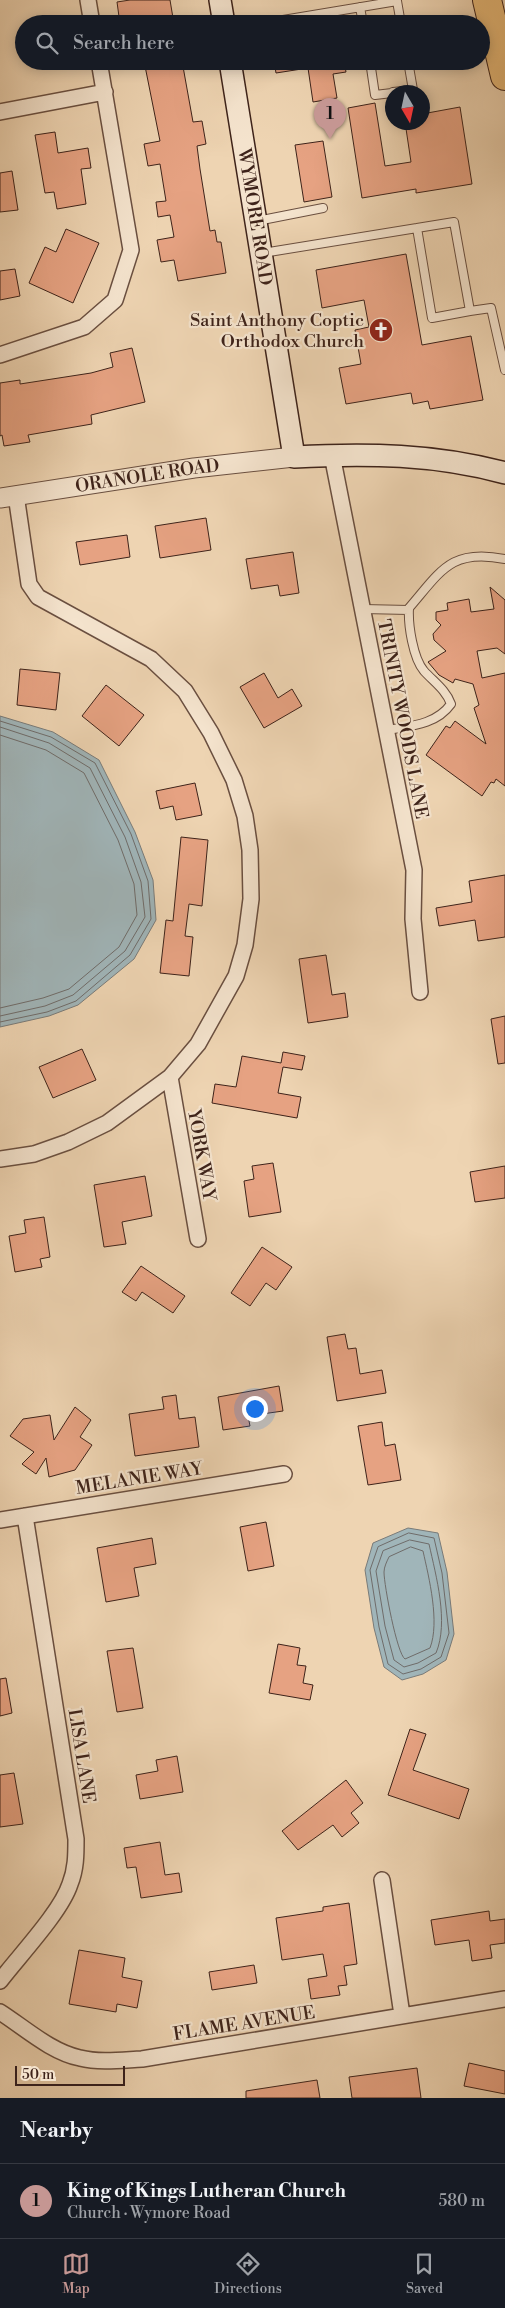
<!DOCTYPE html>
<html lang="en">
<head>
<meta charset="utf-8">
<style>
  body { margin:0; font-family:"Libre Bodoni",serif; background:#242831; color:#f1f3f6 }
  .compass { position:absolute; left:385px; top:85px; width:45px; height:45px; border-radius:50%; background:#171b24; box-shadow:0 2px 12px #0003; rotate:171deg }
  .scale { position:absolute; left:15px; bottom:12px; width:110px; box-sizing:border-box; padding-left:5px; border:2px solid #3e231a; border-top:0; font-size:14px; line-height:18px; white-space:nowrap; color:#3e231a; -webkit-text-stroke:4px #f4e3cd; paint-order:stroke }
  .you { position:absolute; left:254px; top:1408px; width:18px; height:18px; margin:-12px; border:4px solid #fff; border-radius:50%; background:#1a73e8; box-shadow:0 0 0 8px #1a73e833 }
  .badge { display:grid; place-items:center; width:32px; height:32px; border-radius:50%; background:#c59692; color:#111; font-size:16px; font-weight:700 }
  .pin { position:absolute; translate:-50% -41px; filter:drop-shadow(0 1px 2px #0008) }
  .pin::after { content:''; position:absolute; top:26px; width:18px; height:15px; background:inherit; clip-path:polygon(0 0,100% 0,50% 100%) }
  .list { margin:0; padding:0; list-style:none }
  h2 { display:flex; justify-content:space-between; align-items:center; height:65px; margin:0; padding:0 20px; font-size:21px }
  h2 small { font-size:16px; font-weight:400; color:#9ea1a6 }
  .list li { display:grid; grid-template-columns:32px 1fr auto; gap:15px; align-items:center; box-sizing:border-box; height:75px; padding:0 20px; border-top:1px solid #363941 }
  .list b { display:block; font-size:19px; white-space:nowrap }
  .list p { margin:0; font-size:16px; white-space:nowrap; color:#9ea1a6 }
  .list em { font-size:16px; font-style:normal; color:#9ea1a6 }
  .icon { flex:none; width:28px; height:28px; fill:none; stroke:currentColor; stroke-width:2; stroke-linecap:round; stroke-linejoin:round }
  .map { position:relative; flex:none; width:505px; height:2098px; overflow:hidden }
  .search { position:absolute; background:#171b24; box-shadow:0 2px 12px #0003; left:15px; right:15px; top:15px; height:55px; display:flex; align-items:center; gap:12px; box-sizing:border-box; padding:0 18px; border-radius:28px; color:#9ea1a6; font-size:19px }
  .sheet { height:140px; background:#171b24 }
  nav { display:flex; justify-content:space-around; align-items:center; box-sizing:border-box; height:70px; border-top:1px solid #363941; background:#171b24; font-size:14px; color:#9ea1a6 }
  nav a { display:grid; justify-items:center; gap:2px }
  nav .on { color:#c59692 }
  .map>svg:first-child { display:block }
  .water { fill:#a0b5b9; stroke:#797b79 }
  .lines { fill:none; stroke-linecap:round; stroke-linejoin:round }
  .shore { stroke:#6f6c6a; stroke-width:1 }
  .building { fill:#e6a282; stroke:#3e231a }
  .service-casing { stroke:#6a4f40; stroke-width:10 }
  .minor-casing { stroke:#6a4f40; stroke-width:18 }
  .tertiary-casing { stroke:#6a4f40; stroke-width:21 }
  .secondary-casing { stroke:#3e231a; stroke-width:24 }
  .motorway-casing { stroke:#3e231a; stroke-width:30 }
  .service { stroke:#f4e3cd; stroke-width:8 }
  .minor { stroke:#f4e3cd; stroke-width:15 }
  .tertiary { stroke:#f4e3cd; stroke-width:19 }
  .secondary { stroke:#f4e3cd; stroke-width:21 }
  .motorway { stroke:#e7ba79; stroke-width:28 }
  .labels { text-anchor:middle; stroke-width:4.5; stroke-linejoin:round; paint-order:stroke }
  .street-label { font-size:18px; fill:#3e231a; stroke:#f4e3cd }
  .poi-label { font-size:18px; fill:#3e231a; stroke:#f4e3cd; text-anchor:end }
</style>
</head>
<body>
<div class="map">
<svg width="505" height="2098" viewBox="0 0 505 2098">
  <rect width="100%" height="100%" fill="#eed4b2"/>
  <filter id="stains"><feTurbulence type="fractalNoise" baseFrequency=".004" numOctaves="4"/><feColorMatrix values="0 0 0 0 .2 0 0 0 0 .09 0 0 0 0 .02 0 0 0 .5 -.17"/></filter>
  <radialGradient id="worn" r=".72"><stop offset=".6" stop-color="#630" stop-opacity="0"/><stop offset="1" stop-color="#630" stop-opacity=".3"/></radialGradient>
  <path class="water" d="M0,716l53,16 46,28 36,72 18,48 3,40 -22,39 -56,46 -29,11 -49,11z
    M408,1528l30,5 9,39 7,62 -8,26 -23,14 -21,6 -18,-13 -10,-39 -9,-58 8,-27z"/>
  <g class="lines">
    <path class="shore" d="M0,721l51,16 44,26 36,71 17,47 3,38 -21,36 -54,46 -29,11 -47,10
      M0,727l49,16 41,25 35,69 16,45 4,35 -20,34 -52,44 -28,11 -45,10
      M0,735l46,15 38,23 34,67 16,44 3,31 -18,32 -50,42 -26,9 -43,10
      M409,1533l25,5 8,35 7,60 -8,24 -20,12 -18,5 -15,-10 -9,-37 -9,-57 8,-23z
      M410,1540l19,4c7,32 20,78 7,109l-18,10 -14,4 -10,-7 -9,-34 -9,-55 7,-20z
      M411,1547l12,4c6,27 17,71 7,97l-25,11c-8,-5 -21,-74 -21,-87 0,-5 3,-11 5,-15z"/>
  </g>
  <path class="building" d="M130,0h40l4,24h-41l-1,-2 -12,2 -3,-22z
    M144,61h38l11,61 9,-1 4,23 -9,2 3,23 10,62 5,-1 2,12h4l5,31 -48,8 -4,-21 -13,2 -4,-22 17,-3 -4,-22 -12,2 -2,-15 10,-1 -6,-37 -12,2 -4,-22 16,-3z
    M274,61h70l2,11 -13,2 4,24 -24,4 -5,-34 -32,5z
    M375,103l10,63 26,-4 -6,-40h17v-8l38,-7 12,77 -56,9v-4l-54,9 -14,-90z
    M55,132l3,21 30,-5 3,20 -10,1 5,35 -29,5 -3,-17 -9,1 -10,-58z
    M323,141l9,56 -28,5 -9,-57z
    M12,171l6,39 -18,2v-39z
    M66,229l33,14 -26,60 -44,-20 16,-36 11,5z
    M406,254l16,91 49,-9 12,64 -53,9 -2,-8 -15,3 -2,-11 -65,11 -7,-36 22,-4 -6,-34 14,-3 -5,-27 -42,8 -6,-38z
    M15,269l5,27 -20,4v-29z
    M132,348l13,54 -54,13 1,9 -64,11 2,7 -26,4 -2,-11 -2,1v-53l20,-3v4l71,-11 22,-6 -3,-14z
    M206,518l5,32 -51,8 -5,-32z
    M127,535l3,22 -50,8 -4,-23z
    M293,552l6,41 -19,3 -2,-11 -27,4 -5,-30z
    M490,587l15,13v54l-8,-6 -20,3 5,27 23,-5v113l-9,-7 -2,4 -3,-1 -9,14 -56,-41 20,-29 4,2 5,-7 31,23 -12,-36 5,-3 -6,-21 -18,-5 -2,4 -14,-8 -11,-13 18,-11 -12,-11 -1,-6 8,-9 -5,-5v-8l12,-2 -1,-7 22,-4 2,13 23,-3z
    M20,669l40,4 -4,37 -39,-5z
    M264,673l14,25 14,-9 10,17 -38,22 -24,-41z
    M106,685l38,30 -25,31 -37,-30z
    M195,783l7,32 -26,5 -3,-14 -13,3 -4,-18z
    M181,837l27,3 -6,66 -13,-2 -4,32 8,1 -4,39 -29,-3 6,-53 7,1z
    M505,875v62l-27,4 -3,-21 -36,6 -3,-18 36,-6 -3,-21z
    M326,955l6,40 13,-2 3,24 -40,6 -9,-64z
    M505,1016v47l-7,1 -7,-45z
    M82,1049l14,31 -43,18 -14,-31z
    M283,1052l22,4 -3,14 -19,-3 -5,26 23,4 -4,21 -85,-15 3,-19 21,3 6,-31 39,7z
    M273,1163l8,49 -32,5 -5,-36 10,-2 -2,-13z
    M505,1166v32l-30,4 -5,-30z
    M145,1176l7,40 -30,6 4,22 -22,3 -10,-62z
    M44,1217l6,40 -10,2 2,8 -27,5 -6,-36 17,-3 -2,-13z
    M262,1247l30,20 -16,23 -10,-7 -16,23 -19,-13z
    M141,1266l44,30 -12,17 -31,-21 -6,9 -14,-9z
    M345,1334l3,15 8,-1 4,26 22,-4 4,23 -49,8 -10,-64z
    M279,1386l4,25 -35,5 2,10 -27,4 -5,-33z
    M176,1395l3,24 16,-2 4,30 -64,9 -6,-42 35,-5 -2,-12z
    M75,1407l16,13 -11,17 12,8 -17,25 -26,7 -3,-19 -10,16 -14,-10 12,-12 -24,-16 13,-17 27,-4 4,25z
    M382,1422l3,24 10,-2 6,36 -33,5 -10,-59z
    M266,1522l8,44 -26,5 -8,-44z
    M152,1538l4,26 -22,4 5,28 -33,6 -9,-54z
    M278,1644l22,4 -3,17 9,1 -3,17 10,2 -3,15 -41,-7z
    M133,1648l10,60 -26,4 -10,-61z
    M6,1678l6,35 -12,3v-37z
    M410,1729l16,5 -13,36 56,19 -10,30 -71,-24z
    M177,1756l6,36 -43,7 -4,-24 22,-4 -2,-11z
    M14,1773l9,51 -23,3v-52z
    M346,1780l17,23 -12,10 8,10 -17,14 -9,-12 -35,25 -16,-19z
    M160,1842l5,33 14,-2 3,19 -41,6 -5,-31 -9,1 -3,-20z
    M349,1903l8,61 -13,2 3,19 -9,1 2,9 -29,4 -3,-20 19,-3 -4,-22 -41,6 -6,-42 47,-7v-4z
    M489,1911l1,10 15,-2v24l-15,2 2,13 -20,3 -3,-21 -34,5 -4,-25z
    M79,1950l46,8 -3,19 20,4 -5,27 -20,-4 -1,8 -47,-8z
    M254,1965l3,18 -45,7 -3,-18z
    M469,2063l36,8v23l-41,-8z
    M417,2068l4,30h-69l-3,-21z
    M317,2080l3,18h-74v-7z"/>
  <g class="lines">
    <g class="service-casing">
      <path id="service" d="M360,7l3,17
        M259,24l138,-23 4,23
        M370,61l5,34 17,-2
        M393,92l20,-2 -5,-29
        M257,221l66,-13
        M417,228l15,90 38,-7
        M263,253l191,-31 16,89 21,-3 14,62
        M363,609l46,1
        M387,730c23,-4 49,-5 64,-26 -5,-14 -17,-22 -27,-33 -11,-13 -16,-46 -15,-63 32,-37 42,-60 96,-49"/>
    </g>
    <g class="minor-casing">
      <path id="minor" d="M88,0l4,24
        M0,112l105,-20
        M0,355l84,-28 31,-27 16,-50 -32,-189
        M332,455l82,415 -1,49 7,73
        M170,1077l28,162
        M0,1159l34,-5 34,-12 39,-19 63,-46 28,-33 38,-68 9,-31 6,-46 -1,-49 -5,-34 -11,-36 -23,-47 -26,-42 -34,-32 -113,-62 -9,-13 -13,-89
        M0,1520l284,-46
        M382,1880l20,135
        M0,1981c19,-25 61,-69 70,-97 6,-15 6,-29 6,-45l-51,-323
        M0,2012c25,16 51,40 80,46 20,5 42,2 62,1l363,-60"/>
    </g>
    <g class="tertiary-casing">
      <g id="tertiary">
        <path id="s1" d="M0,498l194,-30 100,-11"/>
      </g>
    </g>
    <g class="secondary-casing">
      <g id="secondary">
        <path d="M220,0l4,24"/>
        <path id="s2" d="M230,61l64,396c72,-4 142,-3 211,16"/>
      </g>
    </g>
    <g class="motorway-casing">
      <path id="motorway" d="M487,0l18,76"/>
    </g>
    <use href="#service" class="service"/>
    <use href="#minor" class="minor"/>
    <use href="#tertiary" class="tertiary"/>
    <use href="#secondary" class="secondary"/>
    <use href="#motorway" class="motorway"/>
  </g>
  <defs>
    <g id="church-disc" transform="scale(1.25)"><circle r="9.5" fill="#8f2418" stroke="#f4e3cd"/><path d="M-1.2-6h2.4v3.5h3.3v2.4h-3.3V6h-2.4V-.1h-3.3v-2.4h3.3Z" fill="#fff"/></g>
  </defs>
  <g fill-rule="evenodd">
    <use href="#church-disc" x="381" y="330"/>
  </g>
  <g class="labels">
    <g class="street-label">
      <text dy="6" stroke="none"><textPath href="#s2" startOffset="158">WYMORE ROAD</textPath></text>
      <text dy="6" stroke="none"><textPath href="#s1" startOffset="149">ORANOLE ROAD</textPath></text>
      <text transform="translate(403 719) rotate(79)" y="6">TRINITY WOODS LANE</text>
      <text transform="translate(202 1155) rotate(80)" y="6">YORK WAY</text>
      <text transform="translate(139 1478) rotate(-9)" y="6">MELANIE WAY</text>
      <text transform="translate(82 1756) rotate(81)" y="6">LISA LANE</text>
      <text transform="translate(244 2023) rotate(-9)" y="6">FLAME AVENUE</text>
    </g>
    <g class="poi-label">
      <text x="364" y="326">Saint Anthony Coptic<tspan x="364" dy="21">Orthodox Church</tspan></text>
    </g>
  </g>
  <rect width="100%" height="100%" filter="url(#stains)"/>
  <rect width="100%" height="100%" fill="url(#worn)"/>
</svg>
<svg class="compass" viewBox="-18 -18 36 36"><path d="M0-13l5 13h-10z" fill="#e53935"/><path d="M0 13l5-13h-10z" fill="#9ea1a6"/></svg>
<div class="scale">50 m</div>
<div class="you"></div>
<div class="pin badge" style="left:330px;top:139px">1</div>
<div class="search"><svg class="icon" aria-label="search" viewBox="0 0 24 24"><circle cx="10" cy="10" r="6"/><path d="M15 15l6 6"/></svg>Search here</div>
</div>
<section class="sheet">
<h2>Nearby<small></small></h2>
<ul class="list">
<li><span class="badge">1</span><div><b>King of Kings Lutheran Church</b><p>Church · Wymore Road</p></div><em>580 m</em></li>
</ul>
</section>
<nav>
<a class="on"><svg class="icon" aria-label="map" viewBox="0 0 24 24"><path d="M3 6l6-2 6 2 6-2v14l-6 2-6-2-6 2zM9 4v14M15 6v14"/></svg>Map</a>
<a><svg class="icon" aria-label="directions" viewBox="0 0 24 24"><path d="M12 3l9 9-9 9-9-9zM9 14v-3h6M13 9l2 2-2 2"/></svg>Directions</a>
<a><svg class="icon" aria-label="saved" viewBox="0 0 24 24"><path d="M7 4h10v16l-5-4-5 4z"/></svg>Saved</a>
</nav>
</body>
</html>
